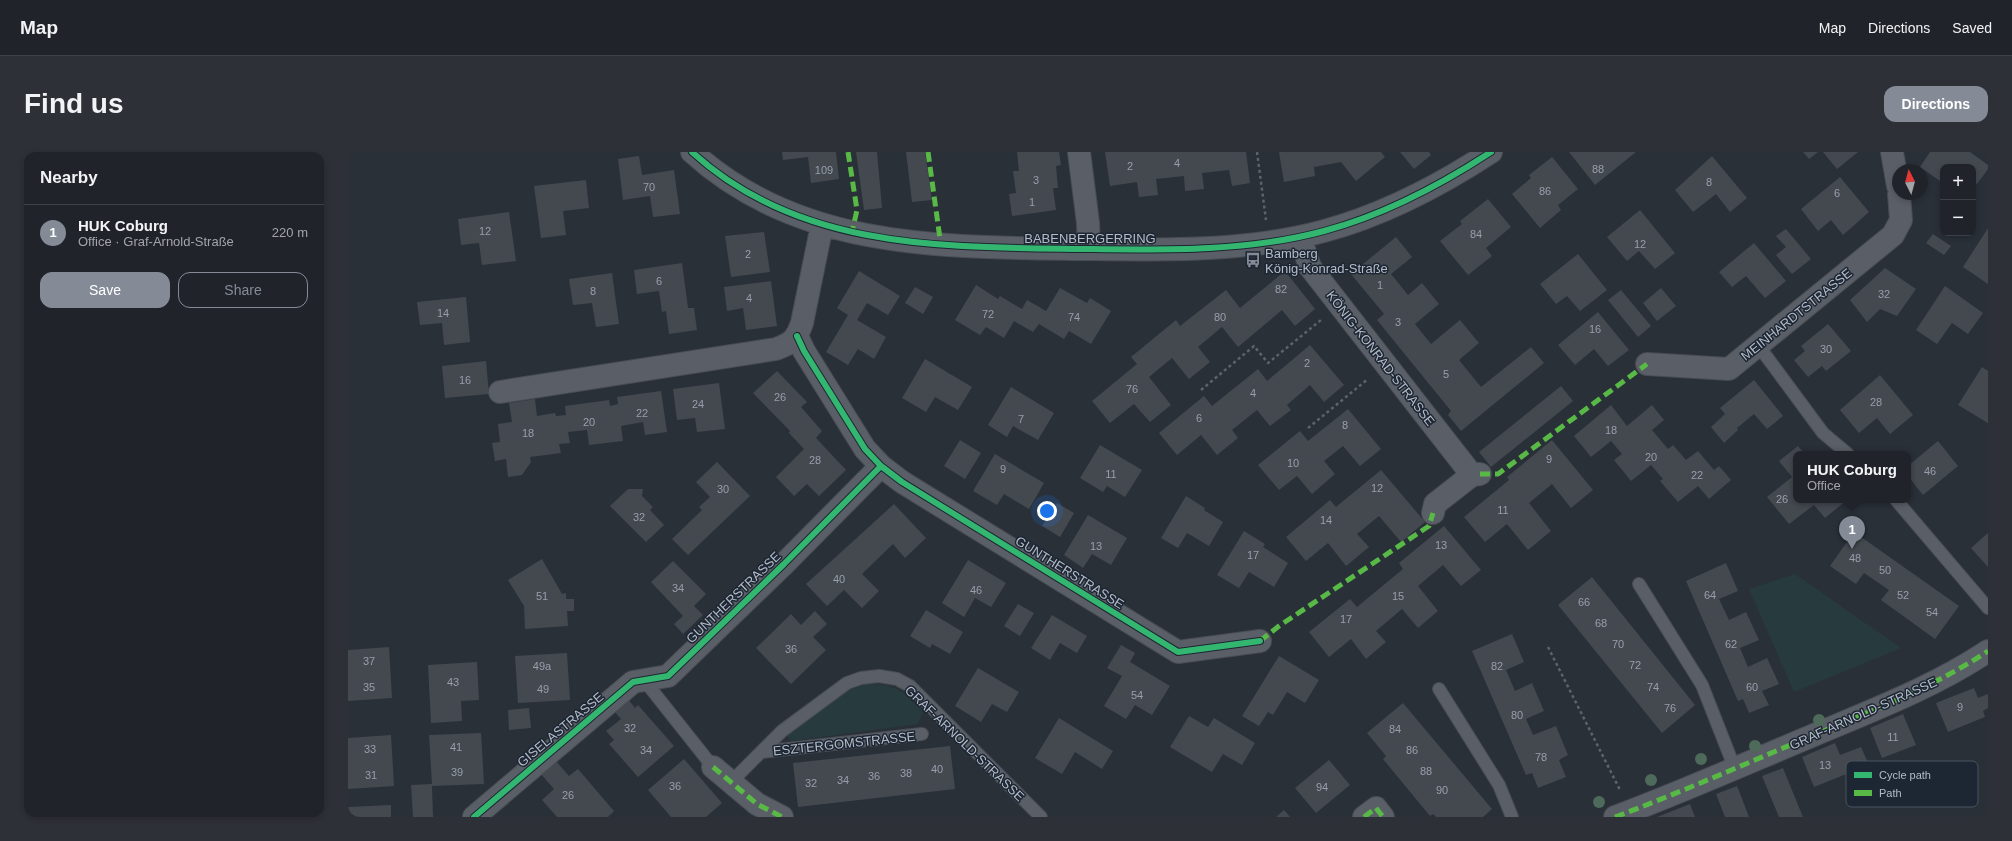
<!DOCTYPE html>
<html lang="en">
<head>
<meta charset="utf-8">
<style>
  body { margin:0; font-family:Helvetica,sans-serif; background:#2d3036; color:#f1f3f6 }
  .controls { position:absolute; right:12px; top:12px; display:grid; overflow:hidden; border-radius:8px; box-shadow:0 2px 6px #0003 }
  .controls button { width:36px; height:36px; display:grid; place-items:center; padding:0; border:0; border-bottom:1px solid #3d4147; background:#20242a; color:#f1f3f6; font:20px sans-serif }
  .compass { position:absolute; left:1544px; top:12px; width:36px; height:36px; border-radius:50%; background:#20242a; box-shadow:0 2px 6px #0003; rotate:354deg }
  .you { position:absolute; left:699px; top:359px; width:14px; height:14px; margin:-10px; border:3px solid #fff; border-radius:50%; background:#1a73e8; box-shadow:0 0 0 6px #1a73e833 }
  .badge { display:grid; place-items:center; width:26px; height:26px; border-radius:50%; background:#848b96; color:#fff; font-size:13px; font-weight:700 }
  .pin { position:absolute; translate:-50% -33px; filter:drop-shadow(0 1px 2px #0008) }
  .pin::after { content:''; position:absolute; top:21px; width:14px; height:12px; background:inherit; clip-path:polygon(0 0,100% 0,50% 100%) }
  .popup { position:absolute; left:1445px; top:299px; width:118px; height:52px; box-sizing:border-box; display:grid; place-content:center; border-radius:8px; background:#20242a; filter:drop-shadow(0 1px 3px #0005); font-size:13px; white-space:nowrap; color:#a2a4a8 }
  .popup b { font-size:15px; color:#f1f3f6 }
  .popup::after { content:''; position:absolute; left:50%; top:100%; margin-left:-8px; border:8px solid transparent; border-top-color:#20242a }
  .list { margin:0; padding:0; list-style:none }
  h2 { display:flex; justify-content:space-between; align-items:center; height:52px; margin:0; padding:0 16px; font-size:17px }
  h2 small { font-size:13px; font-weight:400; color:#a2a4a8 }
  .list li { display:grid; grid-template-columns:26px 1fr auto; gap:12px; align-items:center; box-sizing:border-box; height:56px; padding:0 16px; border-top:1px solid #3d4147 }
  .list b { display:block; font-size:15px; white-space:nowrap }
  .list p { margin:0; font-size:13px; white-space:nowrap; color:#a2a4a8 }
  .list em { font-size:13px; font-style:normal; color:#a2a4a8 }
  .actions { display:flex; gap:8px; padding:12px 16px }
  .actions a { flex:1; padding:9px 0; border:1px solid #848b96; border-radius:12px; text-align:center; font-size:14px; color:#848b96 }
  .actions .main { background:#848b96; color:#fff }
  .map { position:relative; flex:none; width:1640px; height:665px; overflow:hidden; border-radius:12px }
  header { display:flex; align-items:center; gap:24px; box-sizing:border-box; height:56px; padding:0 20px; background:#20242a; border-bottom:1px solid #3d4147 }
  header strong { font-size:19px }
  nav { display:flex; gap:22px; margin-inline-start:auto; font-size:14px }
  .intro { display:flex; align-items:center; justify-content:space-between; box-sizing:border-box; height:96px; padding:0 24px }
  h1 { margin:0; font-size:28px }
  .button { padding:10px 18px; border-radius:12px; background:#848b96; color:#fff; font-size:14px; font-weight:700 }
  main { display:flex; gap:24px; padding:0 24px }
  aside { flex:1; background:#20242a; border-radius:12px; box-shadow:0 2px 6px #0003 }
  .map>svg:first-child { display:block }
  .green { fill:#273a3e }
  .building { fill:#444950 }
  .lines { fill:none; stroke-linecap:round; stroke-linejoin:round }
  .service-casing { stroke:#484c53; stroke-width:14 }
  .minor-casing { stroke:#484c53; stroke-width:24 }
  .path { stroke:#5d636a; stroke-width:2.5; stroke-dasharray:3 3; stroke-linecap:butt }
  .service { stroke:#5a5e66; stroke-width:12 }
  .minor { stroke:#5a5e66; stroke-width:22 }
  .quiet { stroke:#58b947; stroke-width:5; stroke-dasharray:10 5; stroke-linecap:butt }
  .cycleway-casing { stroke:#1d2633; stroke-width:8 }
  .cycleway { stroke:#33b770; stroke-width:6 }
  .tree { fill:#4e6a5a }
  .labels { text-anchor:middle; stroke-width:3; stroke-linejoin:round; paint-order:stroke }
  .number-label { font-size:11px; fill:#989fab }
  .street-label { font-size:13px; fill:#b4bcc9; stroke:#1d2633 }
  .poi-label { font-size:13px; fill:#b4bcc9; stroke:#1d2633; text-anchor:start }
  .key { fill:#1d2633; stroke:#4a5360; stroke-width:1 }
  .key-label { font-size:11px; fill:#b4bcc9 }
</style>
</head>
<body>
<header>
<strong>Map</strong>
<nav><a>Map</a><a>Directions</a><a>Saved</a></nav>
</header>
<div class="intro"><h1>Find us</h1><a class="button">Directions</a></div>
<main>
<aside>
<h2>Nearby<small></small></h2>
<ul class="list">
<li><span class="badge">1</span><div><b>HUK Coburg</b><p>Office · Graf-Arnold-Straße</p></div><em>220 m</em></li>
</ul>
<div class="actions"><a class="main">Save</a><a>Share</a></div>
</aside>
<div class="map">
<svg width="1640" height="665" viewBox="0 0 1640 665">
  <rect width="100%" height="100%" fill="#2a3038"/>
  <path class="green" d="M1447,422l106,74 -107,44 -45,-103z
    M517,532c32,0 37,6 58,28l-5,12 -127,17 -5,-6 65,-46z"/>
  <path class="building" d="M434,0h54l3,27 -28,4 -3,-26 -25,3z
    M508,0h21l5,56 -18,2z
    M558,0h19l7,48 -20,2z
    M669,0h42l2,13 -5,1 2,22h-5l3,22 -44,6 -3,-22 7,-1 -3,-22h6z
    M757,0h141l4,31 -18,3 -3,-16 -27,3 2,16 -19,2 -1,-15 -28,3 2,16 -19,2 -2,-15 -27,4z
    M931,0h102l4,5 -29,24 -15,-19 -27,5 1,9 -31,6z
    M1052,0h29l2,3 -17,14z
    M1221,0h67l-41,33z
    M1455,0h15l-9,7z
    M1475,0h35l-21,17z
    M1582,0h40l18,13v4l-11,15 -4,-3v-14h-30v16l-23,-16z
    M291,4l3,19 32,-5 6,44 -27,3 -3,-21 -27,4 -5,-41z
    M1364,4l35,42 -17,14 -14,-18 -23,18 -18,-22z
    M1204,5l26,32 -20,16 3,5 -21,18 -28,-34 19,-16 -2,-3z
    M1492,25l29,35 -26,23 -12,-15 -13,11 -17,-22z
    M238,28l3,28 -26,3 3,24 -25,3 -7,-52z
    M1140,47l23,28 -25,21 6,8 -24,19 -28,-34 22,-17 -2,-3z
    M1292,58l35,43 -20,16 -16,-18 -12,10 -20,-24z
    M161,60l7,49 -34,4 -3,-22 -18,2 -3,-26z
    M1640,76v56l-25,-17z
    M1438,77l25,30 -19,15 -16,-19 10,-8 -10,-11z
    M416,80l6,40 -39,5 -6,-41z
    M1585,82l18,12 -7,9 -18,-12z
    M1048,85l16,20 -21,17 17,21 14,-12 17,21 -24,20 16,20 29,-24 19,23 -20,17 22,27 50,-40 13,16 -83,68 -13,-16 3,-4 -74,-91 7,-6 -33,-40z
    M1406,91l32,38 -21,17 -19,-22 -14,11 -13,-15z
    M1230,102l29,36 -27,21 -13,-15 -11,8 -16,-20z
    M334,111l6,45h6l3,22 -28,4 -3,-23 -4,1 -3,-21 -22,3 -3,-24z
    M1537,116l31,21 -19,27 -17,-7 -13,13 -17,-22z
    M511,119l41,25 -12,19 -21,-12 -10,17 29,17 -12,22 -16,-10 -10,16 -22,-13 22,-37 -11,-7z
    M937,119l30,38 -20,17 -13,-16 -44,37 -16,-20 -24,20 12,15 -21,17 -17,-21 -23,19 22,28 -21,17 -16,-18 -24,19 -18,-22 45,-37 -6,-7 45,-37 4,6 46,-36 14,18z
    M264,121l7,51 -23,3 -4,-24 -19,2 -4,-26z
    M423,129l6,45 -31,4 -3,-22 -16,3 -3,-24z
    M628,133l22,14 2,-3 22,13 5,-9 19,11 14,-23 27,15 3,-5 21,13 -20,33 -22,-13 -5,8 -25,-15 -6,8 -19,-11 -10,17 -18,-11 -6,8 -25,-15z
    M1597,134l38,27 -15,21 -16,-11 -15,21 -21,-14z
    M567,135l18,10 -10,17 -18,-11z
    M1313,136l15,18 -19,15 -14,-18z
    M1273,138l30,36 -13,11 -30,-37z
    M118,145l4,45 -26,3 -2,-22 -22,2 -3,-23z
    M1250,160l31,38 -21,16 -14,-17 -19,16 -17,-20z
    M1480,172l23,27 -25,20 -4,-5 -14,11 -14,-17 11,-9 -4,-5z
    M962,193l34,40 -20,17 -14,-17 -23,20 4,5 -21,16 -13,-16 -25,20 6,8 -21,17 -16,-20 -24,20 -18,-22 45,-37 8,10 46,-37 9,12z
    M577,207l47,28 -14,23 -23,-13 -9,15 -24,-14z
    M138,209l3,33 -44,4 -3,-32z
    M1634,215l6,4v52l-30,-18z
    M429,219l30,31 -6,5 21,24 -6,7 30,32 -27,26 -12,-12 -13,12 -18,-19 28,-28 -15,-16 1,-2 -37,-38z
    M1532,223l33,40 -23,19 -13,-16 -18,15 -19,-23z
    M1406,228l29,36 -16,13 -13,-15 -17,14 1,2 -14,13 -13,-16 14,-13 -5,-6z
    M371,231l6,46 -28,3 -2,-14 -18,2 -4,-31z
    M1213,234l12,15 -82,66 -12,-15z
    M663,235l43,26 -16,27 -25,-14 -6,11 -19,-12z
    M313,239l6,41 -22,3 -2,-13 -22,4 2,15 -34,4 -2,-15 -19,2 2,11 -11,1 2,9 -31,4 1,5 -9,13 -14,2 -2,-18 -11,2 -3,-18 8,-1 -2,-18 14,-2 -3,-19 26,-4 2,17 18,-3 1,3 10,-1 -1,-9 44,-6 1,6 8,-2 -1,-7z
    M1263,253l16,21 25,-21 12,15 -12,10 16,19 5,-4 13,15 12,-9 16,19 5,-4 12,14 -22,19 -11,-13 -20,16 -18,-21 3,-2 -12,-14 -20,16 -17,-21 8,-6 -11,-13 -20,16 -17,-21z
    M1000,257l33,40 -21,17 -17,-20 -19,15 11,13 -23,20 -15,-18 -18,14 -21,-25 42,-34 8,10z
    M612,288l21,13 -16,26 -21,-13z
    M1204,288l41,50 -22,18 -19,-24 -23,19 22,28 -23,19 -21,-26 -22,18 -21,-25 45,-37 -2,-3z
    M1590,289l20,25 -35,29 -15,-19v-10z
    M752,293l42,25 -17,27 -18,-11 -4,6 -23,-14z
    M1450,294l7,8h-9v46h51l-22,18 -11,-13 -25,19 -22,-27 25,-20 -13,-16z
    M647,302l49,29 -15,26 -25,-15 -7,11 -24,-14z
    M369,310l33,34 -62,59 -16,-16 30,-29 -3,-3 11,-10 -14,-15z
    M1033,318l44,52 -24,20 -22,-26 -22,18 12,13 -23,19 -18,-23 -22,18 -20,-24 44,-37 6,7z
    M280,337h15l-1,7 11,11 -3,3 14,15 -18,17 -36,-36z
    M838,344l19,12 -1,2 19,12 -14,24 -22,-13 -9,15 -17,-10z
    M709,351l17,10 -14,24 -18,-11z
    M546,352l32,34 -21,20 -12,-14 -31,30 17,17 -17,17 -18,-18 -17,16 -21,-22z
    M740,363l39,23 -16,27 -19,-11 -9,14 -19,-13z
    M1096,374l37,44 -20,16 -18,-21 -25,21 20,25 -20,17 -16,-19 -26,22 10,11 -20,17 -15,-20 -22,18 -20,-25 41,-33 7,8 46,-38 -4,-6z
    M896,379l21,13 -2,3 25,16 -14,24 -25,-15 -10,16 -22,-13z
    M1506,380l105,74 -24,33 -54,-39 8,-10 -25,-17 -8,11 -26,-18z
    M1640,381v34l-17,-19z
    M194,407l20,35 4,-1v6h8v12h-7l1,15 -43,3 -1,-23 -16,-26z
    M620,408l38,23 -15,24 -16,-9 -11,19 -22,-14z
    M325,409l33,33 -12,12 9,9 -20,19 -9,-10 9,-8 -32,-34z
    M1378,411l12,28 -19,8 10,21 17,-8 13,28 -19,8 8,19 19,-9 12,26 -17,7 7,14 -20,8 -6,-14 -5,2 -52,-120z
    M1244,425l103,128 -33,28 -104,-128z
    M670,452l16,9 -14,23 -16,-10z
    M578,458l37,22 -13,22 -18,-10 -2,4 -20,-12z
    M467,459l12,13 -14,13 13,13 -35,34 -35,-36 35,-34 10,11z
    M704,463l35,21 -10,17 -17,-10 -10,17 -19,-12z
    M1164,482l12,28 -18,8 9,21 17,-8 12,28 -18,8 7,16 23,-9 12,29 -9,5 7,17 -28,11 -6,-15 -6,2 -54,-124z
    M773,493l14,8 -5,9 40,24 -18,29 -17,-10 -9,14 -22,-13 18,-30 -15,-8z
    M41,495l3,51 -44,3v-51z
    M219,501l3,47 -52,3 -3,-47z
    M931,504l40,24 -14,23 -18,-11 -14,23 -5,-3 -9,14 -17,-10z
    M129,510l2,38 -18,1 1,20 -31,2 -3,-58z
    M630,516l41,24 -12,20 -15,-8 -11,18 -26,-16z
    M1626,536l4,10 10,-4v14l-5,3 2,6 -37,15 -12,-29z
    M280,547l7,9 3,-3 36,41 -36,31 -29,-33 5,-4 -8,-9 15,-12 -7,-8z
    M1055,551l89,106 -9,8h-47l-3,-3 -3,2 -47,-57 3,-3 -19,-23z
    M181,556l2,20 -22,2 -1,-20z
    M1555,562l13,31 -34,13 -12,-30z
    M841,564l19,11 6,-9 41,25 -13,22 -19,-11 -11,18 -42,-25z
    M711,566l54,33 -11,18 -27,-17 -13,22 -27,-16z
    M133,581l3,51 -52,2 1,31h-20l-2,-32 21,-1 -3,-49z
    M43,583l3,51 -46,3v-51z
    M1487,591l5,12 21,-8 8,18 -55,22 -12,-30z
    M602,594l5,43 -157,18 -5,-44z
    M336,607l38,44 -16,14h-35l-23,-27z
    M207,608l14,16 9,-7 36,42 -6,6h-51l-15,-17 12,-11 -14,-16z
    M981,608l21,25 -34,28 -21,-25z
    M1435,616l4,10 16,39h-24l-17,-41z
    M1389,634l4,10 8,21h-24l-9,-23z
    M1342,652l5,13h-38z
    M43,653v12h-43v-10z
    M936,658l6,7h-14z"/>
  <g class="lines">
    <g class="service-casing">
      <path id="service" d="M1410,193l65,88 25,21
        M1548,348l92,108
        M1291,432l63,101 33,84
        M296,528l69,87
        M1091,537l60,96 13,32
        M413,600l161,-18
        M382,631l52,-52 65,-48 14,-5 18,-2 18,3 13,7 131,131"/>
    </g>
    <g class="minor-casing">
      <path id="minor" d="M344,0c108,99 255,95 392,97 79,1 163,3 240,-18 60,-16 115,-45 167,-79
        M731,0l9,71 1,26
        M1544,0l6,34
        M952,85l10,30 162,208 8,-1
        M449,184l7,15 61,98 16,17 21,16 276,170 82,-11
        M1299,212l82,5 164,-134 8,-15 -2,-26
        M152,240l276,-43c16,-6 20,-9 26,-26l20,-98
        M1085,361l2,-9 37,-29
        M365,615l44,37 25,13
        M126,665l159,-135 35,-6 116,-112 97,-98
        M1016,665l12,-9 7,9
        M1267,665c67,-25 132,-54 199,-82 59,-25 120,-48 174,-84"/>
    </g>
    <path class="path" d="M909,0l9,68
      M853,238l53,-44 14,17 53,-43
      M960,276l60,-49
      M1200,495l72,143"/>
    <use href="#service" class="service"/>
    <use href="#minor" class="minor"/>
    <path class="quiet" d="M500,0l9,58 -5,22
      M580,0l13,94
      M1132,322h18l149,-110
      M912,489l19,-15 150,-100 4,-13
      M365,615l44,37 25,13
      M1016,665l12,-9 7,9
      M1267,665c67,-25 132,-54 199,-82 59,-25 120,-48 174,-84"/>
    <g class="cycleway-casing">
      <path id="cycleway" d="M344,0c108,99 255,95 392,97 79,1 163,3 240,-18 60,-16 115,-45 167,-79
        M449,184l7,15 61,98 16,17 21,16 276,170 82,-11
        M126,665l159,-135 35,-6 116,-112 97,-98"/>
    </g>
    <use href="#cycleway" class="cycleway"/>
  </g>
  <g class="tree">
    <circle cx="1471" cy="568" r="6"/>
    <circle cx="1407" cy="594" r="6"/>
    <circle cx="1353" cy="607" r="6"/>
    <circle cx="1303" cy="628" r="6"/>
    <circle cx="1251" cy="650" r="6"/>
  </g>
  <defs>
    <g id="bus-bare" transform="scale(1.2)"><path d="M-5-6H5V4H4V6H2V4H-2V6H-4V4H-5ZM-3.5-4V0h7V-4ZM-3.5 1.2v1.5H-2V1.2ZM2 1.2v1.5H3.5V1.2Z" fill="#848b96" stroke="#1d2633" stroke-width="2.5" paint-order="stroke"/></g>
  </defs>
  <g fill-rule="evenodd">
    <use href="#bus-bare" x="905" y="108"/>
  </g>
  <g class="labels">
    <g class="number-label">
      <text x="829" y="15">4</text>
      <text x="782" y="18">2</text>
      <text x="1250" y="21">88</text>
      <text x="476" y="22">109</text>
      <text x="688" y="32">3</text>
      <text x="1361" y="34">8</text>
      <text x="301" y="39">70</text>
      <text x="1197" y="43">86</text>
      <text x="1489" y="45">6</text>
      <text x="684" y="54">1</text>
      <text x="137" y="83">12</text>
      <text x="1128" y="86">84</text>
      <text x="1292" y="96">12</text>
      <text x="400" y="106">2</text>
      <text x="311" y="133">6</text>
      <text x="1032" y="137">1</text>
      <text x="933" y="141">82</text>
      <text x="245" y="143">8</text>
      <text x="1536" y="146">32</text>
      <text x="401" y="150">4</text>
      <text x="95" y="165">14</text>
      <text x="640" y="166">72</text>
      <text x="726" y="169">74</text>
      <text x="872" y="169">80</text>
      <text x="1050" y="174">3</text>
      <text x="1247" y="181">16</text>
      <text x="1478" y="201">30</text>
      <text x="959" y="215">2</text>
      <text x="1098" y="226">5</text>
      <text x="117" y="232">16</text>
      <text x="784" y="241">76</text>
      <text x="905" y="245">4</text>
      <text x="432" y="249">26</text>
      <text x="1528" y="254">28</text>
      <text x="350" y="256">24</text>
      <text x="294" y="265">22</text>
      <text x="851" y="270">6</text>
      <text x="673" y="271">7</text>
      <text x="241" y="274">20</text>
      <text x="997" y="277">8</text>
      <text x="1263" y="282">18</text>
      <text x="180" y="285">18</text>
      <text x="1303" y="309">20</text>
      <text x="1201" y="311">9</text>
      <text x="467" y="312">28</text>
      <text x="945" y="315">10</text>
      <text x="655" y="321">9</text>
      <text x="1582" y="323">46</text>
      <text x="763" y="326">11</text>
      <text x="1349" y="327">22</text>
      <text x="1029" y="340">12</text>
      <text x="375" y="341">30</text>
      <text x="1434" y="351">26</text>
      <text x="1155" y="362">11</text>
      <text x="291" y="369">32</text>
      <text x="978" y="372">14</text>
      <text x="1093" y="397">13</text>
      <text x="748" y="398">13</text>
      <text x="905" y="407">17</text>
      <text x="1507" y="410">48</text>
      <text x="1537" y="422">50</text>
      <text x="491" y="431">40</text>
      <text x="330" y="440">34</text>
      <text x="628" y="442">46</text>
      <text x="1362" y="447">64</text>
      <text x="1555" y="447">52</text>
      <text x="194" y="448">51</text>
      <text x="1050" y="448">15</text>
      <text x="1236" y="454">66</text>
      <text x="1584" y="464">54</text>
      <text x="998" y="471">17</text>
      <text x="1253" y="475">68</text>
      <text x="1270" y="496">70</text>
      <text x="1383" y="496">62</text>
      <text x="443" y="501">36</text>
      <text x="21" y="513">37</text>
      <text x="1287" y="517">72</text>
      <text x="194" y="518">49a</text>
      <text x="1149" y="518">82</text>
      <text x="105" y="534">43</text>
      <text x="21" y="539">35</text>
      <text x="1305" y="539">74</text>
      <text x="1404" y="539">60</text>
      <text x="195" y="541">49</text>
      <text x="789" y="547">54</text>
      <text x="1612" y="559">9</text>
      <text x="1322" y="560">76</text>
      <text x="1169" y="567">80</text>
      <text x="282" y="580">32</text>
      <text x="1047" y="581">84</text>
      <text x="1545" y="589">11</text>
      <text x="108" y="599">41</text>
      <text x="22" y="601">33</text>
      <text x="298" y="602">34</text>
      <text x="1064" y="602">86</text>
      <text x="1193" y="609">78</text>
      <text x="1477" y="617">13</text>
      <text x="589" y="621">40</text>
      <text x="1078" y="623">88</text>
      <text x="109" y="624">39</text>
      <text x="558" y="625">38</text>
      <text x="23" y="627">31</text>
      <text x="526" y="628">36</text>
      <text x="495" y="632">34</text>
      <text x="463" y="635">32</text>
      <text x="327" y="638">36</text>
      <text x="974" y="639">94</text>
      <text x="1094" y="642">90</text>
      <text x="220" y="647">26</text>
    </g>
    <g class="street-label">
      <text x="742" y="91">BABENBERGERRING</text>
      <text transform="translate(1448 162) rotate(-39)" y="5">MEINHARDTSTRASSE</text>
      <text transform="translate(1033 206) rotate(52)" y="5">KÖNIG-KONRAD-STRASSE</text>
      <text transform="translate(722 420) rotate(32)" y="5">GUNTHERSTRASSE</text>
      <text transform="translate(385 445) rotate(-44)" y="5">GUNTHERSTRASSE</text>
      <text transform="translate(1515 561) rotate(-24)" y="5">GRAF-ARNOLD-STRASSE</text>
      <text transform="translate(212 577) rotate(-40)" y="5">GISELASTRASSE</text>
      <text transform="translate(496 591) rotate(-6)" y="5">ESZTERGOMSTRASSE</text>
      <text transform="translate(617 591) rotate(44)" y="5">GRAF-ARNOLD-STRASSE</text>
    </g>
    <g class="poi-label">
      <text x="917" y="106">Bamberg<tspan x="917" dy="15">König-Konrad-Straße</tspan></text>
    </g>
  </g>
  <rect x="1498" y="609" width="132" height="46" rx="6" class="key"/>
  <rect x="1506" y="620" width="18" height="6" fill="#33b770"/>
  <rect x="1506" y="638" width="18" height="6" fill="#58b947"/>
  <g class="key-label">
    <text x="1531" y="627">Cycle path</text>
    <text x="1531" y="645">Path</text>
  </g>
</svg>
<div class="controls">
<button>+</button>
<button>−</button>
</div>
<svg class="compass" viewBox="-18 -18 36 36"><path d="M0-13l5 13h-10z" fill="#e53935"/><path d="M0 13l5-13h-10z" fill="#a2a4a8"/></svg>
<div class="you"></div>
<div class="pin badge" style="left:1504px;top:397px">1</div>
<div class="popup"><b>HUK Coburg</b>Office</div>
</div>
</main>
</body>
</html>
